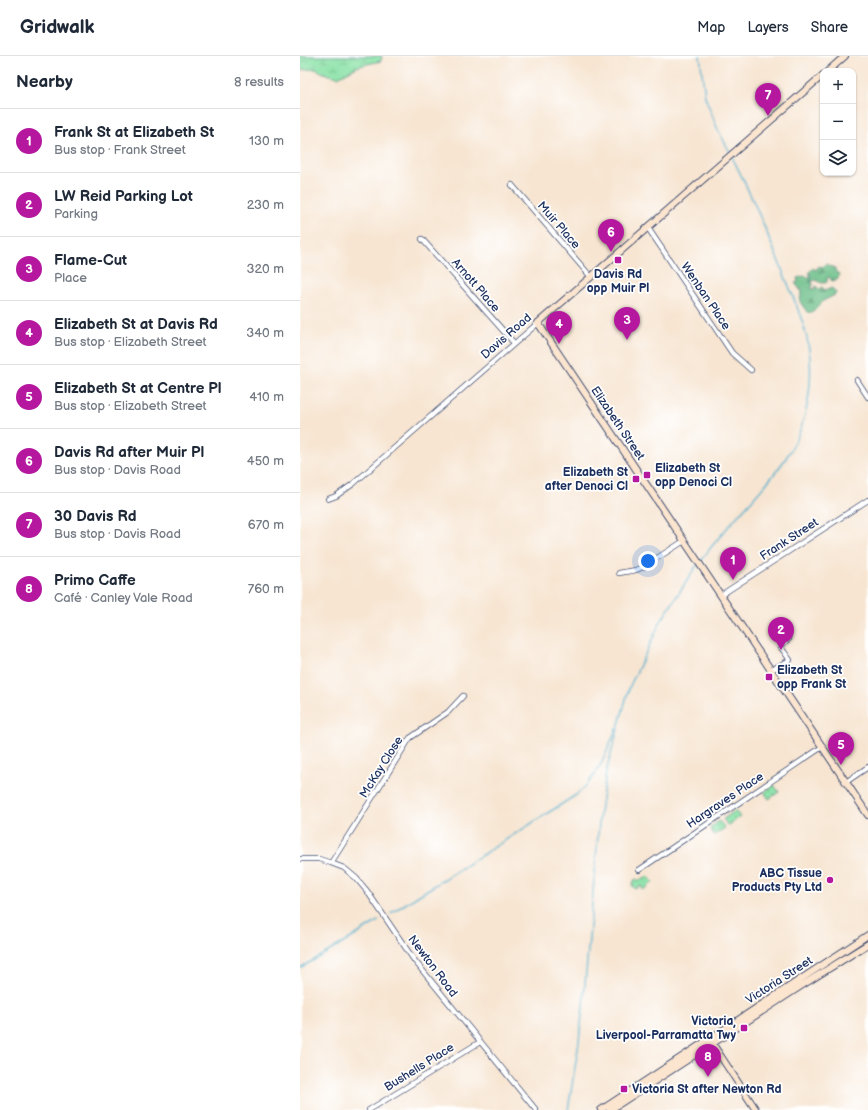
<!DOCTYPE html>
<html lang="en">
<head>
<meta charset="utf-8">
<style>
  body { margin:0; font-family:"Balsamiq Sans",sans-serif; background:#f6f6f7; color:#1f2937 }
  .controls { position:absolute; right:12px; top:12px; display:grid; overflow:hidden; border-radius:8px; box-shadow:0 1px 3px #0004 }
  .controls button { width:36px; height:36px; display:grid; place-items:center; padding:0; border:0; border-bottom:1px solid #e0e1e3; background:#fff; color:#1f2937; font:20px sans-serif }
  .you { position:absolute; left:348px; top:505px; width:14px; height:14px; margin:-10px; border:3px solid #fff; border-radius:50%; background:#1a73e8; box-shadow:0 0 0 6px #1a73e833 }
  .badge { display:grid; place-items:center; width:26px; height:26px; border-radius:50%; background:#b5179e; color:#fff; font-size:13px; font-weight:700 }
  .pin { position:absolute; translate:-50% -33px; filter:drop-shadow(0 1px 2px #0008) }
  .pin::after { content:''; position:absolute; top:21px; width:14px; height:12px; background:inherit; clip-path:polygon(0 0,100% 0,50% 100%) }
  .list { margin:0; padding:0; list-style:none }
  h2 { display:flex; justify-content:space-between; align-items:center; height:52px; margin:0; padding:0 16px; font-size:17px }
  h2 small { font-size:13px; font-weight:400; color:#747a83 }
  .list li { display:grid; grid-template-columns:26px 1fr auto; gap:12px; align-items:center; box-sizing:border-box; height:64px; padding:0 16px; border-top:1px solid #e0e1e3 }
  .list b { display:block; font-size:15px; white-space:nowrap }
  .list p { margin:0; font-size:13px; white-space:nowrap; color:#747a83 }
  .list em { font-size:13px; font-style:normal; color:#747a83 }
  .icon { flex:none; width:22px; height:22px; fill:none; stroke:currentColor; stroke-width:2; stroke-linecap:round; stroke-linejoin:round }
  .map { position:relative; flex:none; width:568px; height:1054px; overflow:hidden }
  header { display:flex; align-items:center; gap:24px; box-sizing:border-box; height:56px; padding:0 20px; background:#fff; border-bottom:1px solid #e0e1e3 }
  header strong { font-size:19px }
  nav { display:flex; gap:22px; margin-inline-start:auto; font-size:14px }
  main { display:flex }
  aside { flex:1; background:#fff }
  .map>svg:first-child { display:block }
  .grass { fill:url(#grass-dots); stroke:#528882 }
  .forest { fill:url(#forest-firs); stroke:#447774 }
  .wetland { fill:url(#wetland-marsh); stroke:#528882 }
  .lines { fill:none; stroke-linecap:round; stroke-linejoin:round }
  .stream { stroke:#4eaecd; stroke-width:1.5 }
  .street-casing { stroke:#3c4a6f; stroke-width:6 }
  .secondary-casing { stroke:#3c4a6f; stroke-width:8 }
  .street { stroke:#fff; stroke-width:4.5 }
  .secondary { stroke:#fce5cf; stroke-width:6 }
  .poi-dot { fill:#b5179e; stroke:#fff; stroke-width:1.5 }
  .labels { text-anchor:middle; stroke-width:3.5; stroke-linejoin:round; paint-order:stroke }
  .street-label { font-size:12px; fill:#1b2f5e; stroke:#fff }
  .poi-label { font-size:12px; font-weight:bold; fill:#1b2f5e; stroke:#fff; text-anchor:start }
</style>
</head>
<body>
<header>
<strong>Gridwalk</strong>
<nav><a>Map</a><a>Layers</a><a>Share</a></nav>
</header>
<main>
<aside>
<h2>Nearby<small>8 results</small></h2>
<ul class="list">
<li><span class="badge">1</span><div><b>Frank St at Elizabeth St</b><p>Bus stop · Frank Street</p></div><em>130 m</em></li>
<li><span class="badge">2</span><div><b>LW Reid Parking Lot</b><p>Parking</p></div><em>230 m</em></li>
<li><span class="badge">3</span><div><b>Flame-Cut</b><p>Place</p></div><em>320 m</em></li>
<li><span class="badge">4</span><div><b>Elizabeth St at Davis Rd</b><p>Bus stop · Elizabeth Street</p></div><em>340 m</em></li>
<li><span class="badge">5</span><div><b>Elizabeth St at Centre Pl</b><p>Bus stop · Elizabeth Street</p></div><em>410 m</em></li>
<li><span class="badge">6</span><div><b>Davis Rd after Muir Pl</b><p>Bus stop · Davis Road</p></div><em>450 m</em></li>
<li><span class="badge">7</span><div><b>30 Davis Rd</b><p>Bus stop · Davis Road</p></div><em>670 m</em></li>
<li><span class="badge">8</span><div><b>Primo Caffe</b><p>Café · Canley Vale Road</p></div><em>760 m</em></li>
</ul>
</aside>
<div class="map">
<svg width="568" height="1054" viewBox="0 0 568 1054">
  <defs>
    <pattern id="grass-dots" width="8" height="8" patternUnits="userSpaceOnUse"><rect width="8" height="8" fill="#88e1a5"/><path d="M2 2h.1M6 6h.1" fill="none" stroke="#75c190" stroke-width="1.8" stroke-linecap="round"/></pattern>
    <pattern id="forest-firs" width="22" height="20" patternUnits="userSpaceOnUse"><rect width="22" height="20" fill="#6ebf8a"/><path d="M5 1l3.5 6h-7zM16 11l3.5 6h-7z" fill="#5a9c74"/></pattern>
    <pattern id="wetland-marsh" width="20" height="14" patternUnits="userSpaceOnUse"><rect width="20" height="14" fill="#88e1a5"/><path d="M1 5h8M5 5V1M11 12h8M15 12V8" fill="none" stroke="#75c190"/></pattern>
  </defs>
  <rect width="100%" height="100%" fill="#fff"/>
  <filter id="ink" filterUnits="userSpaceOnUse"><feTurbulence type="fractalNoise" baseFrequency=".025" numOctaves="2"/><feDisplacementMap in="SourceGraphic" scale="8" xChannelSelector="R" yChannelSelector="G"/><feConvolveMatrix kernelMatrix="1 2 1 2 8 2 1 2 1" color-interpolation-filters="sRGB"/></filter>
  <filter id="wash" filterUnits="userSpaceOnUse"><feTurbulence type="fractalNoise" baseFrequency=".012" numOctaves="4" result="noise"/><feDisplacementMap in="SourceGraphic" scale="16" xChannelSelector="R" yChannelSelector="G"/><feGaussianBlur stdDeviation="0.9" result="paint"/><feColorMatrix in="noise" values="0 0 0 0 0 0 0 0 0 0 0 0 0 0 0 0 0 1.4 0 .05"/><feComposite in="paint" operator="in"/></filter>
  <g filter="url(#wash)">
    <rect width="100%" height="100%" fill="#f7e5d1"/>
    <path class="grass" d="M474,729l5,7 -10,7 -5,-7z
      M435,755l5,6 -12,9 -5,-7z
      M419,765l6,7 -11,7 -4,-7z
      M348,820l5,6 -10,8 -2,-4 -5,3 -4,-3 3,-7c4,2 9,1 13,-3z"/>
    <path class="forest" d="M527,208l2,2 6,2v3l4,3 -1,5 -6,2 -3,-4 -2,1v4c-4,2 -7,1 -11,-2l-4,1 1,4 -2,4h3v-1l2,-2 1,2 2,1 2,-2 2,1 1,3 8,-3 4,5 -1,2 -12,6 -6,7 -7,5 -3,-1 -7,-10 1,-11 -6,-8 3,-1 -1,-4 7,-2 7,1 -2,-5 4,-4 3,2 3,-4 3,1z"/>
    <path class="wetland" d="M0,0h82l-1,5 -22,5 -21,11 -12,-3 -11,-5 -15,1z"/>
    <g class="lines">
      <path class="stream" d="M400,0l5,41 13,33 13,24
        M401,505c25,-37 60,-66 85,-103 24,-36 31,-89 18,-131 -7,-23 -17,-45 -26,-67 -14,-35 -29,-70 -46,-103
        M91,857l185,-118c22,-17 30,-41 40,-66
        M0,912l45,-26 33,-21
        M268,1054l10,-61 5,-42 17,-195 6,-40 23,-84 32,-67 36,-56"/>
    </g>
  </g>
  <g filter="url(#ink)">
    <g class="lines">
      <g class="street-casing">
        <path id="street" d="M212,129l79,92
          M348,172l84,125 19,17
          M122,183l92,104
          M557,324l11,17
          M28,443l8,-3 17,-12 185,-161
          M319,517l17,-3 7,-3 41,-26
          M421,539l147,-95
          M470,613l5,-1 15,-8 -10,-14 9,-7
          M546,726l22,-15
          M0,803h19l12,4 13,5 12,10 11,13 47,69 122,150
          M31,807l79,-125 38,-26 15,-16
          M339,814l183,-123
          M69,1054l111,-68"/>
      </g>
      <g class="secondary-casing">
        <path id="secondary" d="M528,15l17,-15
          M523,19l-285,248 330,492
          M410,984l46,70
          M301,1054l267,-175
          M310,1054l191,-124 67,-42"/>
      </g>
      <use href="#street" class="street"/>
      <use href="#secondary" class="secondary"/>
    </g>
  </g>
  <g class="poi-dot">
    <rect x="314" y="200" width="8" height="8" rx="2"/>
    <rect x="343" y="415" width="8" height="8" rx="2"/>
    <rect x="332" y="419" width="8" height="8" rx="2"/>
    <rect x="465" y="617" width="8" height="8" rx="2"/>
    <circle cx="530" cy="824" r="4"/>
    <rect x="440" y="968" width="8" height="8" rx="2"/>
    <rect x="320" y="1029" width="8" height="8" rx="2"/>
  </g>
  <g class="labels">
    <g class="street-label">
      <text transform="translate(259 169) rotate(49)" y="4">Muir Place</text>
      <text transform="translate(176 229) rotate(49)" y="4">Arnott Place</text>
      <text transform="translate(406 240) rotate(56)" y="4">Wenban Place</text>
      <text transform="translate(206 280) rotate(-41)" y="4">Davis Road</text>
      <text transform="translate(318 367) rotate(56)" y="4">Elizabeth Street</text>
      <text transform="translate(489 483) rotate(-33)" y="4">Frank Street</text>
      <text transform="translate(81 711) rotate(-58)" y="4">McKay Close</text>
      <text transform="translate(425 744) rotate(-34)" y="4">Hargraves Place</text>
      <text transform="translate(133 910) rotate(53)" y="4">Newton Road</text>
      <text transform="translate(479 924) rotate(-33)" y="4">Victoria Street</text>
      <text transform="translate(119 1011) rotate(-32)" y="4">Bushells Place</text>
    </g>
    <g class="poi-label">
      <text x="318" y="222" text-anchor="middle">Davis Rd<tspan x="318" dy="14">opp Muir Pl</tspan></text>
      <text x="355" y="416">Elizabeth St<tspan x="355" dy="14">opp Denoci Cl</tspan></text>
      <text x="328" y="420" text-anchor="end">Elizabeth St<tspan x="328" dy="14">after Denoci Cl</tspan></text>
      <text x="477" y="618">Elizabeth St<tspan x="477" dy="14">opp Frank St</tspan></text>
      <text x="522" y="821" text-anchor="end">ABC Tissue<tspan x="522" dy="14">Products Pty Ltd</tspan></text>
      <text x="436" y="969" text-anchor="end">Victoria,<tspan x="436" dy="14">Liverpool-Parramatta Twy</tspan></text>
      <text x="332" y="1037">Victoria St after Newton Rd</text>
    </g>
  </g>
</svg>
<div class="controls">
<button>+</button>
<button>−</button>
<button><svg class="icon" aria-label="layers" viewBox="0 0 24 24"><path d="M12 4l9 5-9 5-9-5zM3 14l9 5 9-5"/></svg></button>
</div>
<div class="you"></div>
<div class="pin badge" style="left:433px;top:524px">1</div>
<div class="pin badge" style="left:481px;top:594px">2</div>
<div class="pin badge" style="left:327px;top:284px">3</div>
<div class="pin badge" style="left:259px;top:288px">4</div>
<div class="pin badge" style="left:541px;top:709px">5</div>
<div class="pin badge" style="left:311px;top:196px">6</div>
<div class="pin badge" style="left:468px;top:60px">7</div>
<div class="pin badge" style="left:408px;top:1021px">8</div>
</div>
</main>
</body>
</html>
